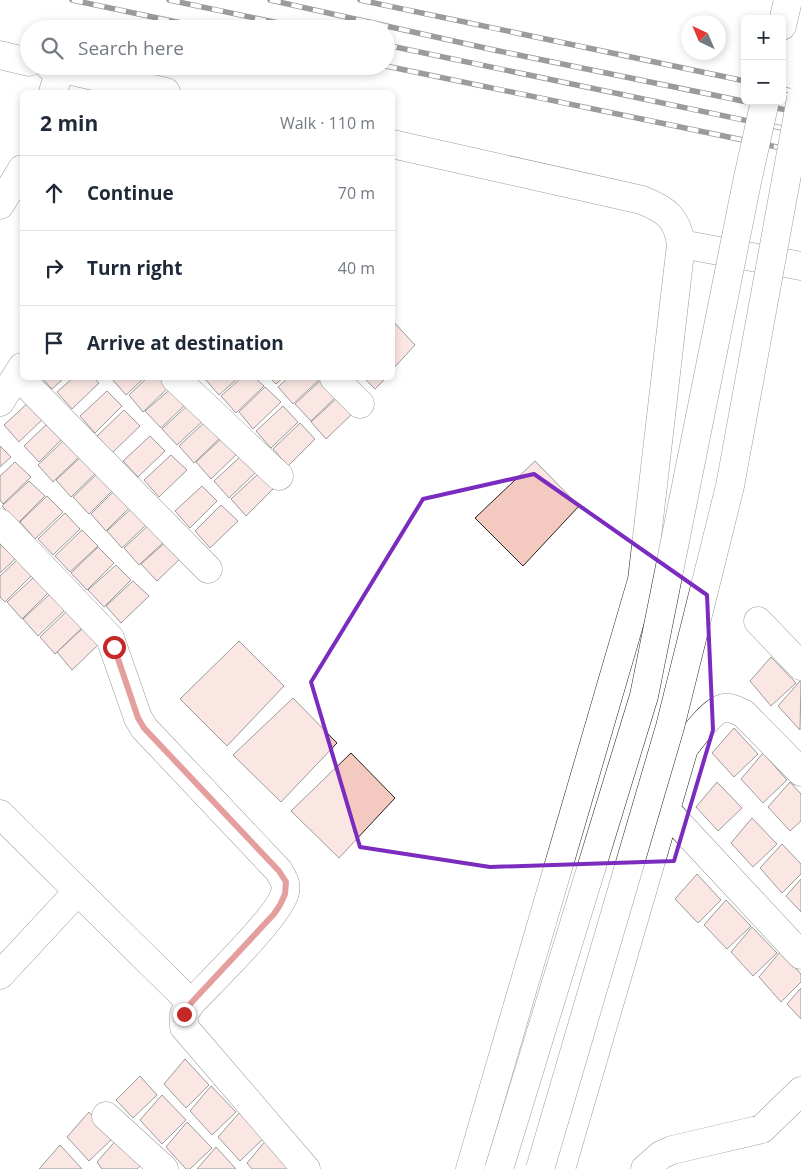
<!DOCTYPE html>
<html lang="en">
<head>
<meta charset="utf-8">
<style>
  body { margin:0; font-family:"Open Sans",sans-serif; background:#f6f6f7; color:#1f2937 }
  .controls { position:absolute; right:15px; top:15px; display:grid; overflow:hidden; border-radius:8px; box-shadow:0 2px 8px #0003 }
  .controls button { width:45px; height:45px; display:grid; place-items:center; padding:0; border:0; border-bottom:1px solid #e0e1e3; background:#fff; color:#1f2937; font:25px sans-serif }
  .compass { position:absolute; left:681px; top:15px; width:45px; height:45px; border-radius:50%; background:#fff; box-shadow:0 2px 8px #0003; rotate:316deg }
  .stop { position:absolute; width:15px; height:15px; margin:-11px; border:4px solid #c62828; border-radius:50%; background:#fff }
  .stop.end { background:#c62828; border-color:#fff; box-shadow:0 1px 5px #0008 }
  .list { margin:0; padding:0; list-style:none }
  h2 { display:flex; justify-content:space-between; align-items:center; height:65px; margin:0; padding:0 20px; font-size:21px }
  h2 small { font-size:16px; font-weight:400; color:#747a83 }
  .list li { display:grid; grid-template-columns:32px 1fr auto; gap:15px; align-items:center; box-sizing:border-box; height:75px; padding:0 20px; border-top:1px solid #e0e1e3 }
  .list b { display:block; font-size:19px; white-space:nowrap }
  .list em { font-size:16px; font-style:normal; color:#747a83 }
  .icon { flex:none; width:28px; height:28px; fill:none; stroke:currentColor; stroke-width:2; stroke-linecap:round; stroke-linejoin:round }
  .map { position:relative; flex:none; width:801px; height:1169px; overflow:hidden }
  .search { position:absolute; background:#fff; box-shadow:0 2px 8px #0003; left:20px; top:20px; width:375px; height:55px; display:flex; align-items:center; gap:12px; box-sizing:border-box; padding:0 18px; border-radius:28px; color:#747a83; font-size:19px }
  .panel { position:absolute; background:#fff; box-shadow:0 2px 8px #0003; left:20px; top:90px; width:375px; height:290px; border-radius:8px }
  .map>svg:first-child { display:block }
  .building { fill:#f3c9c0; stroke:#222 }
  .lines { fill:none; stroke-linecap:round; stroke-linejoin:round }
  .minor-casing { stroke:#222; stroke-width:29 }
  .minor { stroke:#fff; stroke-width:28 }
  .rail-casing { stroke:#222; stroke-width:5.5 }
  .rail { stroke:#fff; stroke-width:4; stroke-dasharray:11; stroke-linecap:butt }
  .minor-bridge-casing { stroke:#222; stroke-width:29; stroke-linecap:butt }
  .minor-bridge { stroke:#fff; stroke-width:28 }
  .route { stroke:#c62828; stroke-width:6 }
  .marked { fill:none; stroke:#7b2cbf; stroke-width:4; stroke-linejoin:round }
</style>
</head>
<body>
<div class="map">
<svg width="801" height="1169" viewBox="0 0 801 1169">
  <rect width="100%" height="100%" fill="#fff"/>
  <path class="building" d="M392,320l23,25 -23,25z
    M42,378h22l-12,11z
    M73,378h21l5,5 -27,26 -15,-17z
    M111,378h33l-18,17z
    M147,378h16l8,7 -28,27 -14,-17z
    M204,378h34l-19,17z
    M241,378h14l9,8 -28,27 -15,-17z
    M270,378h13l-7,6z
    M288,378h33l-28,26 -15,-17z
    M364,378h22l-11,11z
    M322,379l16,16 -27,26 -16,-17z
    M173,387l15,15 -27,26 -16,-17z
    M265,387l16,15 -28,27 -14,-17z
    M107,391l15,15 -27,27 -15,-17z
    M338,397l16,15 -28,27 -15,-17z
    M31,400l16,15 -28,27 -15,-17z
    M189,404l16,15 -28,26 -15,-16z
    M283,406l15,16 -27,26 -15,-17z
    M124,410l16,16 -28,27 -15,-17z
    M51,420l15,15 -27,27 -15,-16z
    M206,421l16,15 -28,27 -15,-17z
    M300,423l15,16 -27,27 -15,-17z
    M150,436l15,15 -27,26 -15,-16z
    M223,437l16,15 -28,27 -15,-17z
    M65,439l16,16 -28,27 -15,-17z
    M0,446l11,11 -11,10z
    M83,455l16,15 -28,27 -15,-17z
    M171,455l16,15 -28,27 -15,-17z
    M241,456l15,16 -27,26 -15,-17z
    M535,461l44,45 -56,60 -48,-48z
    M15,462l16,15 -28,27 -3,-4v-24z
    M100,471l16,16 -27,27 -16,-17z
    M258,474l15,15 -27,27 -15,-17z
    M29,481l16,15 -27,27 -16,-17z
    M202,486l15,15 -27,27 -15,-17z
    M117,488l16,16 -27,27 -15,-17z
    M47,496l16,16 -28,27 -15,-17z
    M221,505l17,16 -28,27 -15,-17z
    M134,506l16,15 -28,27 -15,-17z
    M65,513l15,16 -27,26 -15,-16z
    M151,523l16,16 -28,26 -15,-17z
    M82,530l16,16 -28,26 -15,-16z
    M169,539l15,16 -27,26 -16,-17z
    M0,544l15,15 -15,14z
    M98,547l16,16 -27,27 -16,-17z
    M17,560l15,15 -27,27 -5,-5v-21z
    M116,565l15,15 -27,27 -16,-17z
    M34,577l15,15 -27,27 -15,-17z
    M133,581l16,15 -28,27 -15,-17z
    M50,594l16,15 -28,27 -15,-17z
    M67,611l16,16 -28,27 -15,-17z
    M84,627l16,16 -28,27 -15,-18z
    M239,641l45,45 -57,60 -47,-47z
    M771,657l25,26 -25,23 -21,-25z
    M800,681l1,1 -1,48 -22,-24z
    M293,698l44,45 -56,59 -48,-47z
    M734,728l24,26 -24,23 -22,-24z
    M351,753l44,45 -56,60 -48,-47z
    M763,753l24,27 -24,23 -22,-24z
    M717,782l25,26 -24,23 -22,-24z
    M790,782l11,12v27l-11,10 -22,-24z
    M752,818l25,26 -24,23 -22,-24z
    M782,844l19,20v10l-19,19 -22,-25z
    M697,874l24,26 -23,23 -23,-24z
    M801,879v33l-15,-16z
    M726,900l25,26 -24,23 -23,-24z
    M752,927l25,26 -24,23 -22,-24z
    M780,952l21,22v8l-20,20 -22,-25z
    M801,988v31l-14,-15z
    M185,1059l24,26 -23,23 -22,-24z
    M140,1076l17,19 -24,23 -17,-18z
    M211,1086l25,26 -24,23 -22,-24z
    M162,1095l24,25 -24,24 -22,-24z
    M89,1112l24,26 -24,23 -22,-24z
    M240,1112l24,26 -24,23 -22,-24z
    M187,1122l25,26 -22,21h-4l-20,-22z
    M118,1138l24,26 -5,5h-35l-5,-7z
    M268,1138l20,31h-36l-5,-6z
    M60,1145l22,24h-43z
    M216,1147l20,22h-39z"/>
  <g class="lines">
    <g class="minor-casing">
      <path id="minor" d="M782,26l6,-26
        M0,55l29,7
        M49,66l117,26
        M53,92l7,-23
        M392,144l250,56c24,10 35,17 39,44l-39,336 -172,589
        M0,205l22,-36
        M681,244l120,22
        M17,375l191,194
        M175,378l104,98
        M334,378l26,26
        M0,402l22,-35
        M0,523l110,115 28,80 6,10 135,143c4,8 8,12 6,21 -3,21 -76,92 -94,111l-7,11v13l122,142
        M758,621l43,45
        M666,810l135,145
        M0,814l191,189
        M0,975l78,-84
        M106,1116l58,53
        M561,1169l123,-421c8,-10 28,-38 40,-40 8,-1 14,3 20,6l57,58
        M645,1169l16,-14 11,-5 90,-21 39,-38"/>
    </g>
    <use href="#minor" class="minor"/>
    <g class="rail-casing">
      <path id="rail" d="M72,0l138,29
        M169,0l138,29
        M270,0l224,50 307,63
        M360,0l385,81
        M386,45l415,87
        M386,66l415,86
        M782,89l19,4"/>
    </g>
    <use href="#rail" class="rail"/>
    <g class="minor-bridge-casing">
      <path id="minor-bridge" d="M499,1169l145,-473 103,-514 18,-81
        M540,1169l130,-442 60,-241 71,-388"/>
    </g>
    <use href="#minor-bridge" class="minor-bridge"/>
  </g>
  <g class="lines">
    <path class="route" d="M114,647l24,71 6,10 135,143 7,11 -1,12 -5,11 -6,9 -83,89 -7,11"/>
  </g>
  <path d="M0 0H801V1169H0ZM534,474l173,121 6,135 -39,131 -184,6 -130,-20 -49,-165 112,-183z" fill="#fff" fill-opacity=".55" fill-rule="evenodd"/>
  <path class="marked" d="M534,474l173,121 6,135 -39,131 -184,6 -130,-20 -49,-165 112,-183z"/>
</svg>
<div class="controls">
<button>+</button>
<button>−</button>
</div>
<svg class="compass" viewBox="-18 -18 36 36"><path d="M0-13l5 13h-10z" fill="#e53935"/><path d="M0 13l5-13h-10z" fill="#747a83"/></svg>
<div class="stop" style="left:114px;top:647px"></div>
<div class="stop end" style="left:184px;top:1014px"></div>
<div class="search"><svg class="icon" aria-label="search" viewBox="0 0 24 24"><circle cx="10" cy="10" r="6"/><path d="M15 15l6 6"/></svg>Search here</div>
<section class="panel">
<h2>2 min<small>Walk · 110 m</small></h2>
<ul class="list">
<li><svg class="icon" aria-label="ahead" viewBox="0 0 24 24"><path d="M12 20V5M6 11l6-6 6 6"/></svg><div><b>Continue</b></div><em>70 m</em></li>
<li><svg class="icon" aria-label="right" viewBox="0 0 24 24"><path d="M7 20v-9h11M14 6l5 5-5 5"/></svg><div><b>Turn right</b></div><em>40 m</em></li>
<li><svg class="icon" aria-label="arrive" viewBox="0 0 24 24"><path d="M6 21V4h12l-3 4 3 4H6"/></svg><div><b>Arrive at destination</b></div></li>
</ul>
</section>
</div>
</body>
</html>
